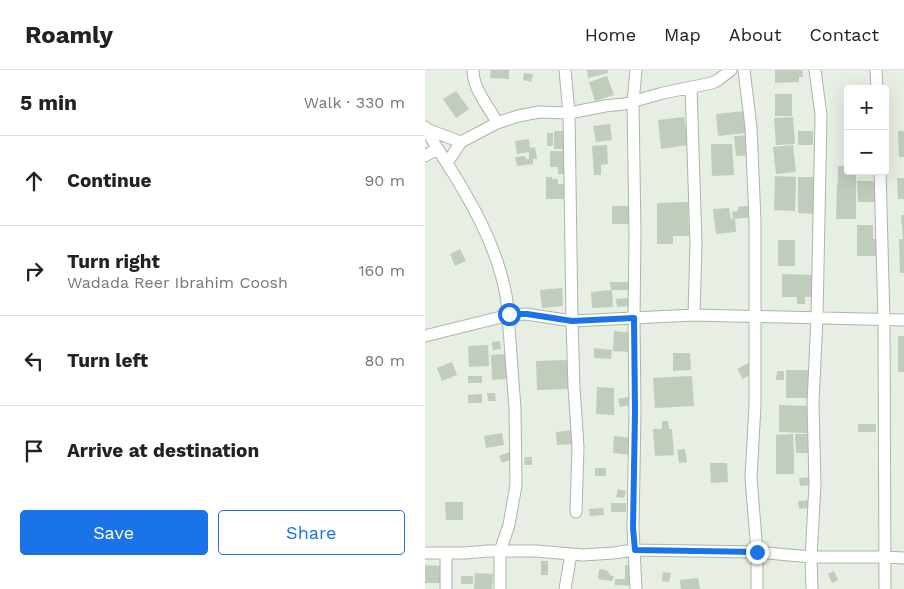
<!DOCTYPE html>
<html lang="en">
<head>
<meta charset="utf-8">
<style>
  body { margin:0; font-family:"Work Sans",sans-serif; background:#f2f2f2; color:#222 }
  .controls { position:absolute; right:15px; top:15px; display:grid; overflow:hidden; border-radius:5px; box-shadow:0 5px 20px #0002 }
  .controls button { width:45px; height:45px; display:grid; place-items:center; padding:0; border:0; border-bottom:1px solid #e0e0e0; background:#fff; color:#222; font:25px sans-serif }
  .stop { position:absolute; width:15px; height:15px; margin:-11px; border:4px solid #1a73e8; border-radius:50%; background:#fff }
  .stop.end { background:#1a73e8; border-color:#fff; box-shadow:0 1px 5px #0008 }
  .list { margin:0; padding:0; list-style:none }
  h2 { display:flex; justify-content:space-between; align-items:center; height:65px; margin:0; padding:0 20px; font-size:21px }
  h2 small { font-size:16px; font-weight:400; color:#767676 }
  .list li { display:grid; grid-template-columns:32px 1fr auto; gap:15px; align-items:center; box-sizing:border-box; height:90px; padding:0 20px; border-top:1px solid #e0e0e0 }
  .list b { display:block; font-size:19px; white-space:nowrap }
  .list p { margin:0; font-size:16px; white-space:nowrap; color:#767676 }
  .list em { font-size:16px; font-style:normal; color:#767676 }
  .actions { display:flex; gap:10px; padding:15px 20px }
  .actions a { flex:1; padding:11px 0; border:1px solid #1a73e8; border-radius:5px; text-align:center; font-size:18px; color:#1a73e8 }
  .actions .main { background:#1a73e8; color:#fff }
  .icon { flex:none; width:28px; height:28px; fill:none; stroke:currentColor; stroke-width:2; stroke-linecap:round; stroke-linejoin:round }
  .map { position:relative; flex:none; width:479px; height:519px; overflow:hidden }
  header { display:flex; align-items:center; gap:30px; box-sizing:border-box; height:70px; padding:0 25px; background:#fff; border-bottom:1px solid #e0e0e0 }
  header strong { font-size:24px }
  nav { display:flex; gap:28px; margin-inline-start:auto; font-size:18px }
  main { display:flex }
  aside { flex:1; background:#fff }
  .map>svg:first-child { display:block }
  .building { fill:#c0ccbc }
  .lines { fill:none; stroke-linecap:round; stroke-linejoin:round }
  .minor-casing { stroke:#a9b7a6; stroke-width:13 }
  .minor { stroke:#fff; stroke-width:11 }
  .route { stroke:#1a73e8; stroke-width:6 }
</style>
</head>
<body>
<header>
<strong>Roamly</strong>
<nav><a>Home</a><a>Map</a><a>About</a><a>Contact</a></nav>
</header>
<main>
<aside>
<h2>5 min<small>Walk · 330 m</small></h2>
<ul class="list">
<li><svg class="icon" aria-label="ahead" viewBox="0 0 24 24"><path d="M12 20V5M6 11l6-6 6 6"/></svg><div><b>Continue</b></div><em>90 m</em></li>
<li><svg class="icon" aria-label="right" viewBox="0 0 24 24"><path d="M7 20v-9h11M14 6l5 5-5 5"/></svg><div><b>Turn right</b><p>Wadada Reer Ibrahim Coosh</p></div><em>160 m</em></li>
<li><svg class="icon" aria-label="left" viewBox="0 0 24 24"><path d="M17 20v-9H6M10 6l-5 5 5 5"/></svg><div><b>Turn left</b></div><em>80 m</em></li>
<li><svg class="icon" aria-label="arrive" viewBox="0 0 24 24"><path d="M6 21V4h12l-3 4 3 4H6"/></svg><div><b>Arrive at destination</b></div></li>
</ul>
<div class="actions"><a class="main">Save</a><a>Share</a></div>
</aside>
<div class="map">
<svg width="479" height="519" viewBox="0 0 479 519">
  <rect width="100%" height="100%" fill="#e7eee4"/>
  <path class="building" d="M66,0h18v9l-19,-1z
    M162,0h21v3l-20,5z
    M350,0h27l1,7h-4v5l-24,1z
    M99,3l9,1 -2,8 -8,-2z
    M182,6l7,19 -19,6 -6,-19z
    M31,21l13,18 -13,9 -13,-19z
    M350,24h17v22h-17z
    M319,41l2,22 -28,3 -2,-22z
    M259,47l4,28 -27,4 -3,-29z
    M368,47l2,27 -19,1 -2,-27z
    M185,54l2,16 -16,2 -3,-16z
    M129,61h14v18h-14z
    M373,61h15v14h-15z
    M473,61h6v26h-5z
    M122,63h6v13h-6z
    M325,65l1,20 -15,1 -2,-20z
    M104,69l1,9 5,-1 2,12h-4v5l-16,2 -2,-9 10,-1 1,3h3v-7l-12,2 -2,-13z
    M286,74h21l2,31 -22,1z
    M182,75l1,19 -7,1v10h-7l-2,-29z
    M368,75l3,27 -20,2 -3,-27z
    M125,81h17l-1,23h-8v-7h-8z
    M413,96h10v5h8v48h-20l1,-36h1z
    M350,106l21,1 -1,34 -21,-1z
    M121,107h6v2h6v5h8v15h-20z
    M373,107h16v20l1,17 -17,-1z
    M472,108h7v21h-6z
    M432,111h19v21h-18z
    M263,132l1,34h-16v8h-16v-41z
    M328,135l1,12 -21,2 -1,-7 6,-1v-4z
    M187,136h18v18h-18z
    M304,138l2,11h4l1,13 -20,2 -3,-25z
    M476,145h3v58h-4l-1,-34h4z
    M432,155h16v14h4l1,17h-21z
    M353,170h17v26h-17z
    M35,179l6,12 -11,5 -5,-12z
    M357,204l30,1v22h-7v7h-8v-7h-15z
    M185,212h20v8h-19z
    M137,218l1,18 -21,2 -2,-18z
    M187,220l1,17 -21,1 -1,-16z
    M205,228l1,8 -14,1 -1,-8z
    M189,261l19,2 -2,19 -18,-1z
    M473,266h6v36h-6z
    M75,271l1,8 -8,1 -1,-8z
    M63,275l1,21 -20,1 -1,-21z
    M169,278l18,2 -1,9 -17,-1z
    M248,283h17l1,17 -18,1z
    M81,284l1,25 -15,1 -1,-25z
    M143,290l1,29 -32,1 -1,-29z
    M27,292l5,13 -15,6 -5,-13z
    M325,292l5,10 -12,7 -6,-10z
    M361,300h25v28h-25z
    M352,301h7v9h-8z
    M43,306h14v7h-14z
    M267,306l2,30 -39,2 -2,-30z
    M172,317l17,1v27l-18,-1z
    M62,323h8l1,8h-8z
    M57,324v9h-14v-8z
    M207,326l2,8 -14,3 -2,-8z
    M354,335l29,1 -1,27 -28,-1z
    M237,351h6l1,8h3l2,26 -19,1 -2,-27h9z
    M433,354h18v8h-18z
    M148,360l2,14 -18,1 -1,-13z
    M77,363l2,12 -18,3 -2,-12z
    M368,364l1,20h-9h9v20h-18v-39z
    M370,364h17l1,19h-17z
    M189,366l18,2 -1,17 -18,-2z
    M260,379l2,13 -8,1 -2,-13z
    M84,382l3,7 -10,4 -3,-7z
    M100,387h7v8h-8z
    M285,393h17l1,19 -17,1z
    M170,398h11v8h-11z
    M387,407l1,8 -13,1 -1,-8z
    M193,419l8,2 -2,7 -8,-1z
    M387,430l1,7 -14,2 -1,-8z
    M20,432h18v18h-17z
    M186,433h15v9h-15z
    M178,438l1,7 -14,1 -1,-7z
    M116,491h7v14h-7z
    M0,495l18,1 -1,17h-17z
    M200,495h10v21l-20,-1v-6h10z
    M177,499l6,2 2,4 4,2 -2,4 -14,-2 1,-9z
    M409,501l4,9 -6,3 -4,-9z
    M238,502l8,1 -2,9 -7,-1z
    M50,503l18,1 -1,15h-18z
    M36,506h12v8h-12z
    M273,508l2,11h-19l-1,-9z"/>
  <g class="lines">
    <g class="minor-casing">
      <path id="minor" d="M48,0c0,20 16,36 24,53
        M140,0l4,43 3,208 2,66 4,60 -2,65
        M319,0l7,57 4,94v184l-4,73 6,74v37
        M451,0l1,19
        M266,18l5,155 -2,72
        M0,57c12,23 28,44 40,66 20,34 36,70 42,108l8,108 1,76 -7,40 -9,26v38
        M1,59l35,13
        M0,86l12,-7
        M22,93l14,-21 36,-19 21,-7 21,-4 30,1 36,-7 19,-2 39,-11 49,-10 6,-3 13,-10
        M455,101l4,149 1,269
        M0,266l84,-21 17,-1 46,7 122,-6 210,5
        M0,483h40l23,-2h48l47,4 30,-2 22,-3 122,2 54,5h74l19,1
        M21,483v36
        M140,519l6,-35
        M211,519l-3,-61 2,-116 -1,-94 1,-84 -2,-132 3,-32
        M387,519l-1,-32 4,-72 -2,-82 4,-85 4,-203 -6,-45"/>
    </g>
    <use href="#minor" class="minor"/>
  </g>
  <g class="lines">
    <path class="route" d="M84,244h18l45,7 62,-3 1,94 -2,116 2,22 122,2"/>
  </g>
</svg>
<div class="controls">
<button>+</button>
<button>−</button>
</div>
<div class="stop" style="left:84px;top:244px"></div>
<div class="stop end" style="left:332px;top:482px"></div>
</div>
</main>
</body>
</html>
